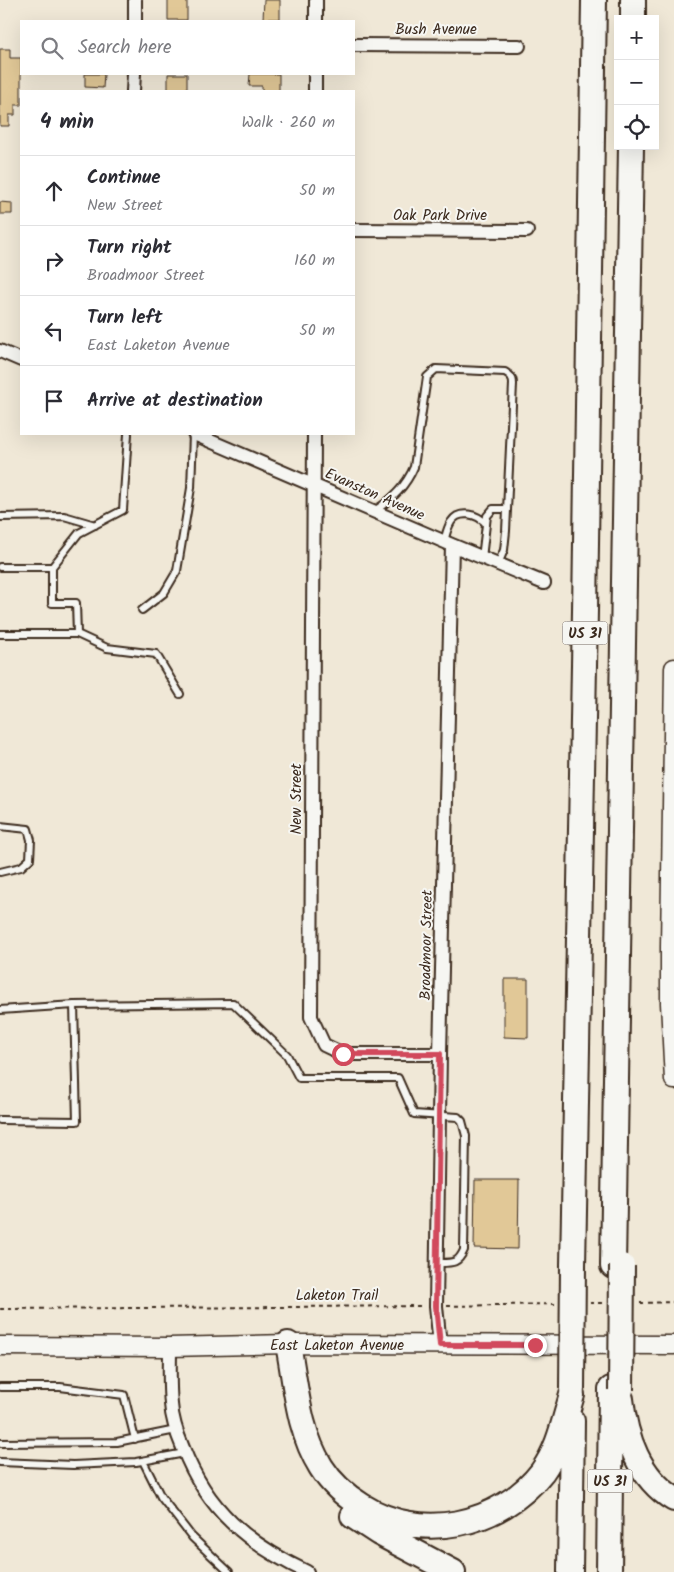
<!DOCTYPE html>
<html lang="en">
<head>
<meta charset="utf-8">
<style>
  body { margin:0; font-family:Kalam,sans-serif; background:#f7f7f7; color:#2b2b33 }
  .controls { position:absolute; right:15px; top:15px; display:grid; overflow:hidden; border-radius:0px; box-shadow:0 5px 20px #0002 }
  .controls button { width:45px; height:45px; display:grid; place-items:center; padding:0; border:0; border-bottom:1px solid #e1e1e2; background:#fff; color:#2b2b33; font:25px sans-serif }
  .stop { position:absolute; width:15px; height:15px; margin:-11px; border:4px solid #d1495b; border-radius:50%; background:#fff }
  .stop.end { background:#d1495b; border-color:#fff; box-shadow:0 1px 5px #0008 }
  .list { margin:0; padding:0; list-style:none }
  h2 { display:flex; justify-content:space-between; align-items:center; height:65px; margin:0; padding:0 20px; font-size:21px }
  h2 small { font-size:16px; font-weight:400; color:#7c7c81 }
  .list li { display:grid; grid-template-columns:32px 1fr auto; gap:15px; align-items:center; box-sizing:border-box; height:70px; padding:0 20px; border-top:1px solid #e1e1e2 }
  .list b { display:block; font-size:19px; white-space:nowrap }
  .list p { margin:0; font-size:16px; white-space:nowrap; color:#7c7c81 }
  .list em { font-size:16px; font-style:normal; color:#7c7c81 }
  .icon { flex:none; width:28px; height:28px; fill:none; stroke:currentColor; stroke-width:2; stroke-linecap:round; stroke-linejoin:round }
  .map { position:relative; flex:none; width:674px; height:1572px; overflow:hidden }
  .search { position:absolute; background:#fff; box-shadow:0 5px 20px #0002; left:20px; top:20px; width:335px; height:55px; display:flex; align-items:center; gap:12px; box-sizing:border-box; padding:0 18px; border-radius:0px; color:#7c7c81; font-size:19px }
  .panel { position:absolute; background:#fff; box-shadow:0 5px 20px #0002; left:20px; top:90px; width:335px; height:345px; border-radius:0px }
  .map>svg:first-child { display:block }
  .building { fill:#e1c897; stroke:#3b2a1e }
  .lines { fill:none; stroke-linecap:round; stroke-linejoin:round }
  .lane-casing { stroke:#3b2a1e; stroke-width:10 }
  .street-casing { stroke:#3b2a1e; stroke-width:16 }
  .secondary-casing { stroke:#3b2a1e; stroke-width:21 }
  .highway-casing { stroke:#3b2a1e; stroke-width:28 }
  .path { stroke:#3b2a1e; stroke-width:2; stroke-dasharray:4 4; stroke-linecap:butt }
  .lane { stroke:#f6f6f2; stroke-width:6 }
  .street { stroke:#f6f6f2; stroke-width:12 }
  .secondary { stroke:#f6f6f2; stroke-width:18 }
  .highway { stroke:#f6f6f2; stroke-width:24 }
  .highway-bridge-casing { stroke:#3b2a1e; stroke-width:28; stroke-linecap:butt }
  .highway-bridge { stroke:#f6f6f2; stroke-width:24 }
  .route { stroke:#d1495b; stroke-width:6 }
  .labels { text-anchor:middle; stroke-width:4; stroke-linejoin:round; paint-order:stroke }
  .shield { fill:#f6f6f2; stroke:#73675e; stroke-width:1 }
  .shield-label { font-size:14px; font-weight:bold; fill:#3b2a1e }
  .street-label { font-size:15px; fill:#3b2a1e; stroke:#f6f6f2 }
</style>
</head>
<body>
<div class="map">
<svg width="674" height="1572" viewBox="0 0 674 1572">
  <rect width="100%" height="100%" fill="#f0e8d7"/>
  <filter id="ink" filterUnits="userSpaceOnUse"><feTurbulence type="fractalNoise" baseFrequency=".02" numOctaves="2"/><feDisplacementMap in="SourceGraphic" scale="10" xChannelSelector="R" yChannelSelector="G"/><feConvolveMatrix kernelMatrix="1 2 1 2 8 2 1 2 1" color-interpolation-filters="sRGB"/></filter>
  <g filter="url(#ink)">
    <path class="building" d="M168,0h19v20h-19z
      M264,0h16v19h-17z
      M0,49h10v9h11v47h-6v10h-6v11h-9z
      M85,74h19l-1,14 -18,-1z
      M168,74h19v17h-19z
      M250,74h29v17h-17v-5h-13z
      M0,202l12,1v11h-12z
      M504,979h24v59l-24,-1z
      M475,1180h44l-1,69 -44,-1z"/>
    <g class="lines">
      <g class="lane-casing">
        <path id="lane" d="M374,511c18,-11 32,-25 40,-44l13,-90 9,-8 69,3c5,3 8,5 8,12l-7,147 -2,19 -6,14
          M0,517l64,-1 31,9
          M444,542c2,-7 3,-14 7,-20 8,-13 27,-8 35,2
          M482,558l5,-42 6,-7h14
          M0,567h52v36h24l1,31h-77
          M52,567l27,-34 44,-23 5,-76
          M142,610l22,-17 13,-22 14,-83 2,-54
          M77,634l30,14 49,6 24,40
          M0,826l28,3 3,11 -1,19 -9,8 -21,5
          M0,1010l74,-5 159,-2 54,52 12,23h99l16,36 44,3 4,4 4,15 -2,114c-6,14 -12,13 -27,13
          M0,1120l77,1 -3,-116
          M0,1387h60l64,8 11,44
          M0,1443l117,-1 59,-12
          M143,1461l18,36 31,40 37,35
          M0,1462l73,3 63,-3 49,-9"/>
      </g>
      <g class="street-casing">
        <path id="street" d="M135,21v-21
          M316,21v-21
          M354,45l165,1
          M133,91l1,-17
          M315,91v-17
          M354,230l173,1
          M0,351l21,9
          M194,434l258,111 92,38
          M314,434l-3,583 13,28 19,9h97
          M440,1345l-4,-39 4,-252 12,-509
          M170,1347c0,19 -1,38 1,57 1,16 6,30 12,44 24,62 65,96 124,124"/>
      </g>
      <g class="secondary-casing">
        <path id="secondary" d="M674,668l-4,279v56l4,77
          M0,1346l170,1 118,-3 386,1"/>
      </g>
      <g class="highway-casing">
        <path id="highway" d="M633,19v-19
          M573,1266l12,-655 9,-611
          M613,1266l18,-1120
          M288,1344c8,42 10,86 33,123 10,16 26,30 41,39 59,37 138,20 180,-34 17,-23 22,-51 30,-77
          M621,1399c4,38 18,79 53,100
          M353,1516l26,17 74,39
          M570,1572l2,-151
          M609,1572l2,-183"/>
      </g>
      <path class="path" d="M590,1303h15
        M640,1303l34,-1
        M447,1306l108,-2
        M0,1309l425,-3"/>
      <use href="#lane" class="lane"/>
      <use href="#street" class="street"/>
      <use href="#secondary" class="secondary"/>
      <use href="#highway" class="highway"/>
      <g class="highway-bridge-casing">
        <path id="highway-bridge" d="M572,1389l1,-123
          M621,1390l1,-124"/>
      </g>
      <use href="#highway-bridge" class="highway-bridge"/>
    </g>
  </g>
  <g class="lines" filter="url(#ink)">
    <path class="route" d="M343,1054h97l-4,252 4,39h95"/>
  </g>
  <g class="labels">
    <g class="shield">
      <rect x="562.5" y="621.5" width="45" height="23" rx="4"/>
      <rect x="587.5" y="1469.5" width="45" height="23" rx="4"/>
    </g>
    <g class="shield-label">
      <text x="585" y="638">US 31</text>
      <text x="610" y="1486">US 31</text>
    </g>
    <g class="street-label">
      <text x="436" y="34">Bush Avenue</text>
      <text x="440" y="220">Oak Park Drive</text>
      <text transform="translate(375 494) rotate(24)" y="5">Evanston Avenue</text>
      <text transform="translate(296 799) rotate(-90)" y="5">New Street</text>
      <text transform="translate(426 945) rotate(-89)" y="5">Broadmoor Street</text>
      <text x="337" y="1300">Laketon Trail</text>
      <text x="337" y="1350">East Laketon Avenue</text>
    </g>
  </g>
</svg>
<div class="controls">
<button>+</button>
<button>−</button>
<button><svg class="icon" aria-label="locate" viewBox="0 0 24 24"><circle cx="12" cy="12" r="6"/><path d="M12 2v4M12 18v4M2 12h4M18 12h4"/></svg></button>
</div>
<div class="stop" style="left:343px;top:1054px"></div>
<div class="stop end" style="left:535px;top:1345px"></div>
<div class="search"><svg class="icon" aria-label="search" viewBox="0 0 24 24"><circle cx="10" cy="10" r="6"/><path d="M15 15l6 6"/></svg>Search here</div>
<section class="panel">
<h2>4 min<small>Walk · 260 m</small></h2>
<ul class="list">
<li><svg class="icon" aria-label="ahead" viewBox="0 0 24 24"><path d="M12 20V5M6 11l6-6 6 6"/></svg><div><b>Continue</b><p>New Street</p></div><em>50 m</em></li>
<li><svg class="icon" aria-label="right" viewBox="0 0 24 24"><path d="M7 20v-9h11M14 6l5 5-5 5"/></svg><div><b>Turn right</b><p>Broadmoor Street</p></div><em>160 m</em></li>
<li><svg class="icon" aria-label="left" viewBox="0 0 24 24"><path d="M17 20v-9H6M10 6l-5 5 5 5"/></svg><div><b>Turn left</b><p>East Laketon Avenue</p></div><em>50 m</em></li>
<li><svg class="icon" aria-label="arrive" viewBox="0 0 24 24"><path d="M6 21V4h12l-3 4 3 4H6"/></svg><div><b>Arrive at destination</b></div></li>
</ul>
</section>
</div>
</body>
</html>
